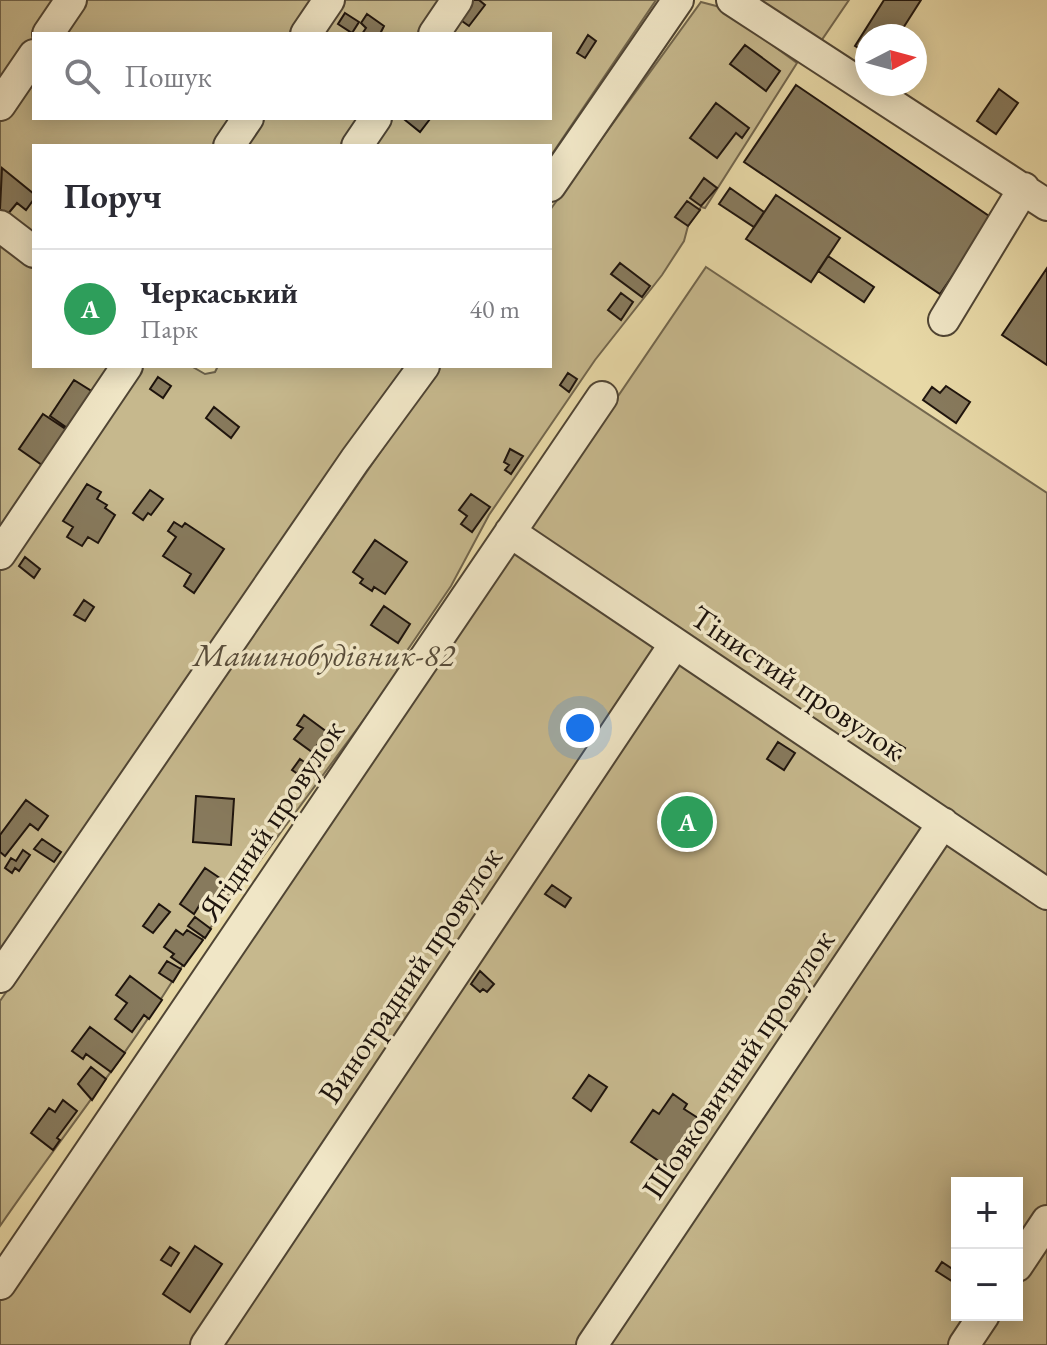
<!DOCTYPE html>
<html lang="uk">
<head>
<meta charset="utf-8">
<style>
  body { margin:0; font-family:"EB Garamond",serif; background:#f7f7f7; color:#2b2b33 }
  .controls { position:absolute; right:24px; bottom:24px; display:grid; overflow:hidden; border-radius:0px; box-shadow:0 4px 20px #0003 }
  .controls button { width:72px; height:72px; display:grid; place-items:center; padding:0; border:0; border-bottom:2px solid #e1e1e2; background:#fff; color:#2b2b33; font:40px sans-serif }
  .compass { position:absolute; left:855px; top:24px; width:72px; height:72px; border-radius:50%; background:#fff; box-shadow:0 4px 20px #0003; rotate:84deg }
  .you { position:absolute; left:580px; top:728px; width:28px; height:28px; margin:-20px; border:6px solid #fff; border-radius:50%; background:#1a73e8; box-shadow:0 0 0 12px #1a73e833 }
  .badge { display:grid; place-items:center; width:52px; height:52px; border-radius:50%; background:#8f2418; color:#fff; font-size:26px; font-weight:700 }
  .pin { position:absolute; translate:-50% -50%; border:4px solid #fff; box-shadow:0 2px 8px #0006 }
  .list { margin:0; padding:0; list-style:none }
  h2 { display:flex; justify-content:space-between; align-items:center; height:104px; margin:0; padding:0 32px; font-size:34px }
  h2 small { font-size:26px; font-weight:400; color:#7c7c81 }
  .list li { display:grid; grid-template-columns:52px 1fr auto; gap:24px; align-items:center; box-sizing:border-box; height:120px; padding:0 32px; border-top:2px solid #e1e1e2 }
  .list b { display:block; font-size:30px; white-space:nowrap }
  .list p { margin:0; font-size:26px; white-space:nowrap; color:#7c7c81 }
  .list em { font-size:26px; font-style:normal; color:#7c7c81 }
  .icon { flex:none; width:44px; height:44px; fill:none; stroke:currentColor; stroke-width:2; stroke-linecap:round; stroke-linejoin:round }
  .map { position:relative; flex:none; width:1047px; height:1345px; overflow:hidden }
  .search { position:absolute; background:#fff; box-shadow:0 4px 20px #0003; left:32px; top:32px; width:520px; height:88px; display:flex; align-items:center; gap:20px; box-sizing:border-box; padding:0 28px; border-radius:0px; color:#7c7c81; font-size:30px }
  .panel { position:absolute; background:#fff; box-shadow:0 4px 20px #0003; left:32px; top:144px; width:520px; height:224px; border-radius:0px }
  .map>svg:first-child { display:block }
  .green { fill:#c6b88d; stroke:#72664d; stroke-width:2; fill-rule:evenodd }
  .building { fill:#877a5d; stroke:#1e140d; stroke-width:2 }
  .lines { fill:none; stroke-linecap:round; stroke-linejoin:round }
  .minor-casing { stroke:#504534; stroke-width:34 }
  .minor { stroke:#f0e6c6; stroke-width:30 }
  .labels { text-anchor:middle; stroke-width:7; stroke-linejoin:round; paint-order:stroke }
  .park-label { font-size:32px; font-style:italic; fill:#594d3a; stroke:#f0e6c6 }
  .street-label { font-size:32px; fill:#1e140d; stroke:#f0e6c6 }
</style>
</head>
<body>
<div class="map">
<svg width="1047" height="1345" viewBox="0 0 1047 1345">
  <rect width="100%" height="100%" fill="#e8d9a7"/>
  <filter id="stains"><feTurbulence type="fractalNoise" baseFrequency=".0025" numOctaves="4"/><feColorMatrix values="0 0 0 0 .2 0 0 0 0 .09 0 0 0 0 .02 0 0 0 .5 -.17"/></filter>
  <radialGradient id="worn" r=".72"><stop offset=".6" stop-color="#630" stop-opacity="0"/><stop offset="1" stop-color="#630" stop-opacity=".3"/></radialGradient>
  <path class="green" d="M0,0h447l-23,34h-390v84h333l-19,28h-314v220h86l-120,177z
    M466,0h190l-106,157v-11h-183l19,-28h164v-84h-107z
    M757,0h92l-30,44z
    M701,2l19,5 77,56 -92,145 -4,-1 -13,19 -4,15 -22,34 -67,85 -106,155 -38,71 -55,81 3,5 -219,297c-55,89 -120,170 -180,257v-225l440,-635h110v-156z
    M706,267l341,226v852h-1047v-47l202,-291zM957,1183h60v132h-60z
    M136,366h55l14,8 10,-2 3,-6h188l-406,588v-388z"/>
  <path class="building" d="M472,0h7l6,5 -16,21 -10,-7z
    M884,0h37l-23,36h-31v17l-12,-7z
    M345,13l14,9 -7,11 -14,-9z
    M367,14l17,12 -4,8h-18l4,-6 -5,-5z
    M588,35l8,6 -11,17 -8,-5z
    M745,45l35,26 -14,20 -36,-27z
    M796,85l196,133 -52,76 -196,-132z
    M999,89l19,14 -22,31 -19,-13z
    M716,103l33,25 -7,10 -6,-5 -19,25 -27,-20z
    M407,118h23v1l-10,13 -15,-12z
    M2,168l32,26v5l-8,11 -9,-7 -10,12 -7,-6z
    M704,178l13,10 -16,18 -11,-8z
    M730,188l34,24 -10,15 -35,-23z
    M776,195l64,43 -29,44 -65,-43z
    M687,201l13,9 -12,16 -13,-9z
    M828,256l46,31 -10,15 -46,-31z
    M620,263l30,23 -8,11 -31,-23z
    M1047,268v97l-45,-30z
    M621,293l12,9 -12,18 -13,-10z
    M568,373l9,6 -8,13 -9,-7z
    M158,377l13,9 -8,12 -13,-9z
    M74,380l19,12 -17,42 -26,-18z
    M946,386l24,16 -14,21 -33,-23 9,-13 8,6z
    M214,407l25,20 -8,11 -25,-20z
    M43,414l24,16 -25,35 -23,-16z
    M510,449l13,7 -12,18 -6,-4 4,-5 -5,-3z
    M87,484l14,8 -4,7 10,6 -2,3 10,7 -17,28 -10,-6 -6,9 -15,-9 6,-10 -10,-6z
    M150,490l13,9 -12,16 -3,-2 -5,7 -10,-7z
    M471,494l19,13 -18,25 -11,-8 6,-8 -8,-6z
    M174,522l8,5 3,-4 39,26 -30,44 -10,-7 7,-12 -28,-18 13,-19 -8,-6z
    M375,540l32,22 -22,32 -11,-7 -2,4 -12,-8 3,-4 -10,-7z
    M25,557l15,12 -6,9 -15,-12z
    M84,600l10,7 -9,14 -11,-6z
    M384,606l26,18 -12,19 -27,-18z
    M304,715l23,17 -15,20 -18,-13 9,-11 -6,-3z
    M778,742l17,11 -11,17 -17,-11z
    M895,742l10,6 -10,16 -9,-6z
    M300,759l16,11 -8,11 -16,-11z
    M196,796l38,3 -3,46 -38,-3z
    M26,800l22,16 -10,14 -8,-6 -25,32 -5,-4v-17z
    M42,839l19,13 -7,10 -20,-13z
    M23,850l7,5 -11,16 -4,-3 -3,5 -7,-5 6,-10 5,3z
    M205,868l31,21 -9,13 -4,-3 -11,16 -13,-9 -5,8 -14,-10z
    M552,885l19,13 -6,9 -20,-13z
    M159,904l11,8 -17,21 -10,-7z
    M195,917l16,12 -6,9 -17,-12z
    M176,930l7,5 4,-5 16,10 -19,26 -13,-9 3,-3 -10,-7z
    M167,961l14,8 -8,13 -14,-9z
    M480,971l14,13 -7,8 -4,-3 -3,3 -9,-8z
    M130,976l32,24 -13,19 -5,-4 -12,17 -17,-13 12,-16 -11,-8z
    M90,1027l35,26 -14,19 -25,-18 -3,5 -11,-8z
    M91,1067l15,12 -14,21 -14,-16z
    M589,1075l18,12 -16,24 -18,-13z
    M673,1094l14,10 -3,5 14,9 -10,15 2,2 -21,33 -38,-26 22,-32 6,4z
    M63,1100l14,11 -20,27 3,2 -7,10 -22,-17 18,-25 6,4z
    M195,1246l27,18 -32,48 -27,-18z
    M170,1247l9,6 -8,13 -10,-6z
    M942,1262l15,10 -2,11 -19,-12z"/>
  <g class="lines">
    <g class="minor-casing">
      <path id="minor" d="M732,0l315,205
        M48,34l23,-34
        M306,34l23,-34
        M434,34l23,-34
        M0,105l34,-50
        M229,146l19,-28
        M357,146l19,-28
        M550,186l128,-186
        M0,226l34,26
        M944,320l80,-132
        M510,532l537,362
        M0,554l127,-188
        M0,977l355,-517 69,-94
        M1017,1266l30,-45
        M0,1284l602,-887
        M206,1345l468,-700
        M592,1345l351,-522
        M964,1345l20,-30"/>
    </g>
    <use href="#minor" class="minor"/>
  </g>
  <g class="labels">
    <g class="park-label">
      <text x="324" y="666">Машинобудівник-82</text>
    </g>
    <g class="street-label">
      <text transform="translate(798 683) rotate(34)" y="11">Тінистий провулок</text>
      <text transform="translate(271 820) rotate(-56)" y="11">Ягідний провулок</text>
      <text transform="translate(410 975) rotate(-56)" y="11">Виноградний провулок</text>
      <text transform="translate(738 1064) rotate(-56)" y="11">Шовковичний провулок</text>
    </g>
  </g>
  <rect width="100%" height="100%" filter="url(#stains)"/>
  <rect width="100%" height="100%" fill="url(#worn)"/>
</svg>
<div class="controls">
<button>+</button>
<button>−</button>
</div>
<svg class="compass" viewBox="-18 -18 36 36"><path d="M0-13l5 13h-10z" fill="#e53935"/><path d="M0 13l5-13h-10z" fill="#7c7c81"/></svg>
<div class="you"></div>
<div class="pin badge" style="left:687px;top:822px;background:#2e9e5b">A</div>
<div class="search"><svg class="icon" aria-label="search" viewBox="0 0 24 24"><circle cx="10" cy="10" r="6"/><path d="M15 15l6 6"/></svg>Пошук</div>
<section class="panel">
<h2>Поруч<small></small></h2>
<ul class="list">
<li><span class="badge" style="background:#2e9e5b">A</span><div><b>Черкаський</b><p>Парк</p></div><em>40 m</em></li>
</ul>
</section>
</div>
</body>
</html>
